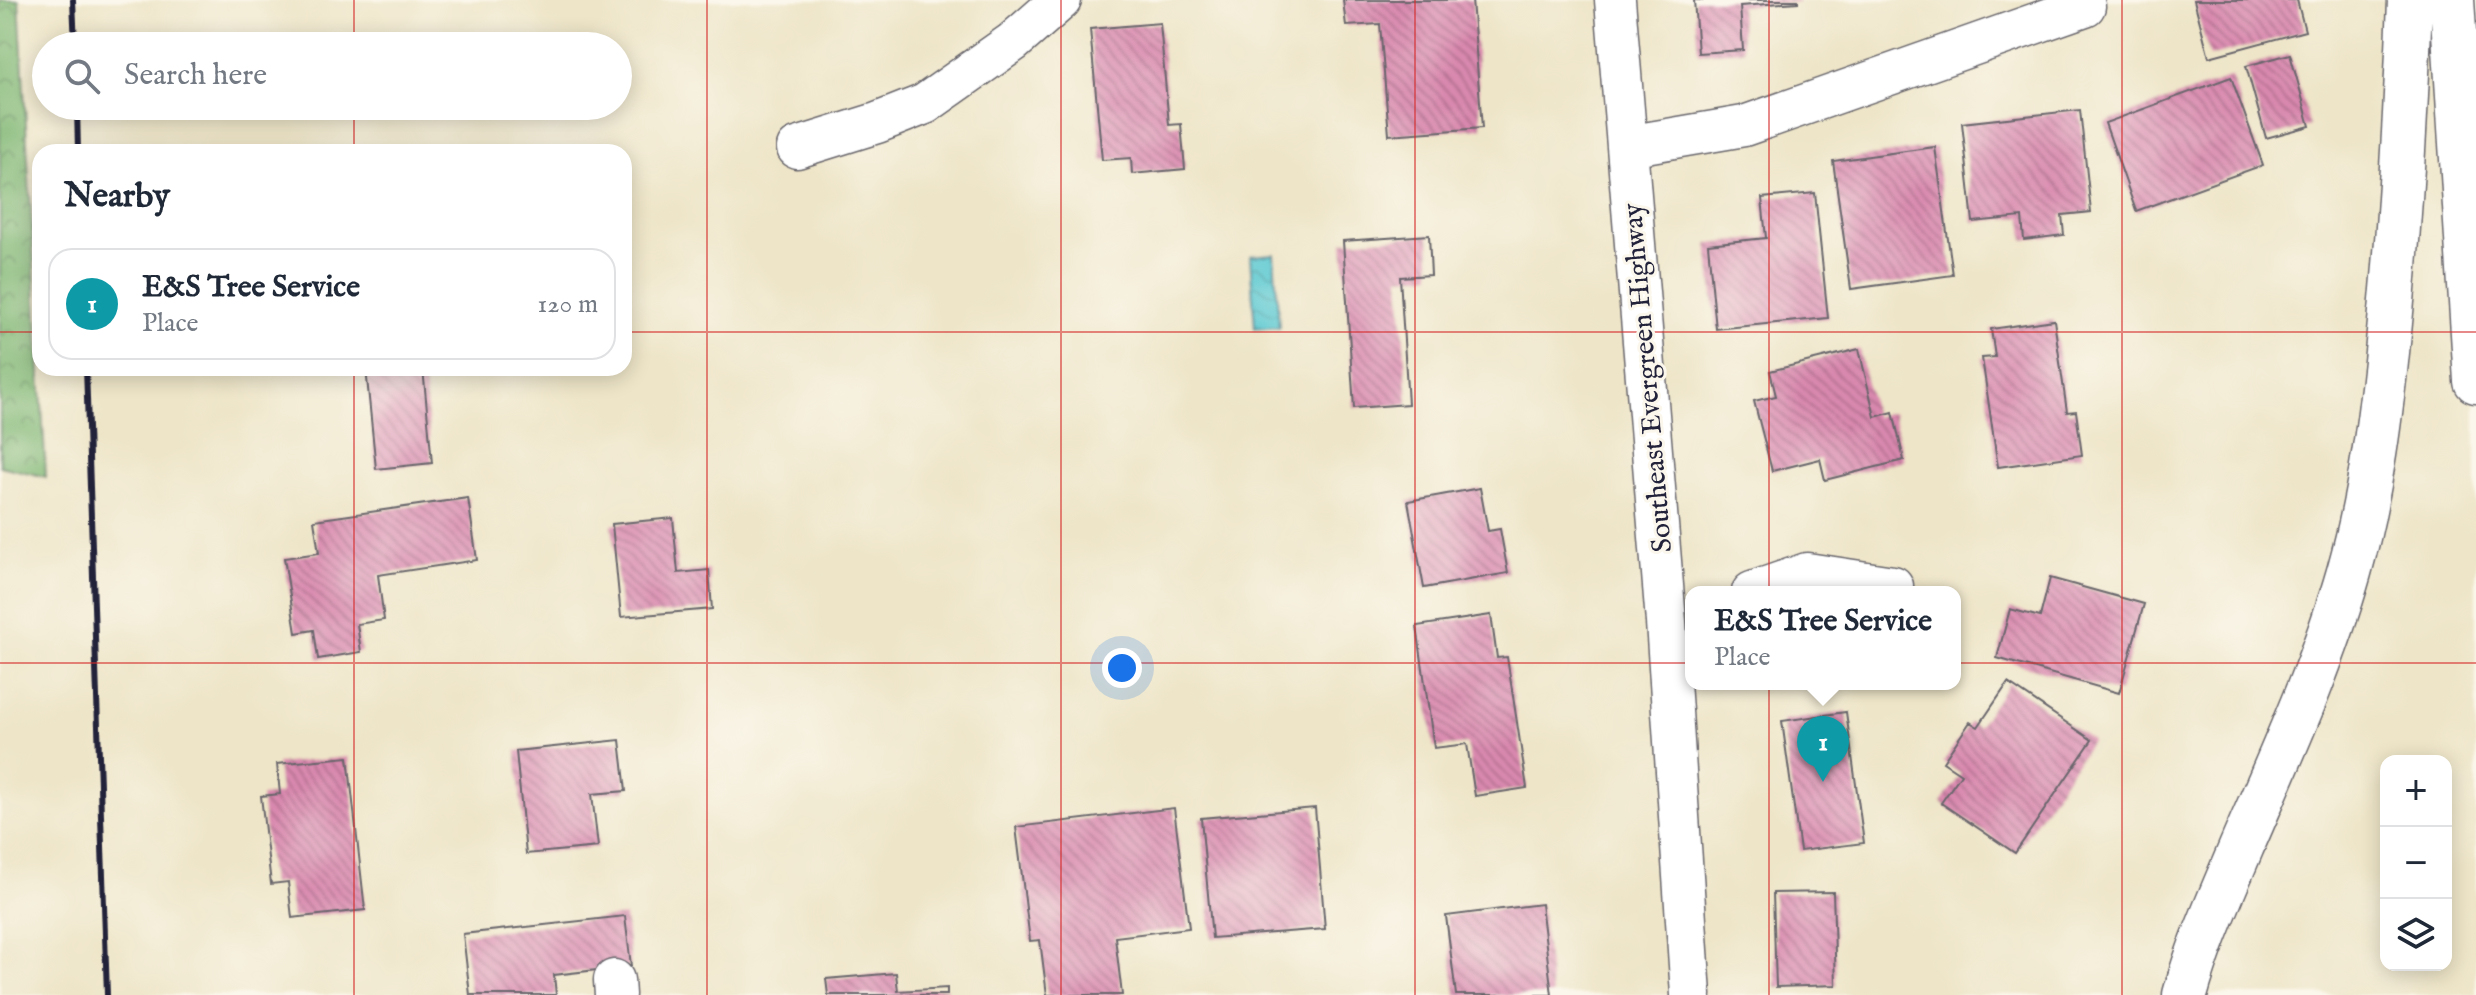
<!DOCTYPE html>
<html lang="en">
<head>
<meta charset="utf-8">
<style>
  body { margin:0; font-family:"IM FELL English",serif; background:#f2f2f3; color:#1f2937 }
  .controls { position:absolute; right:24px; bottom:24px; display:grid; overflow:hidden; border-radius:16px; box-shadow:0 4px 20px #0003 }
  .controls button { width:72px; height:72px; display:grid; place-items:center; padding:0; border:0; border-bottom:2px solid #e0e1e3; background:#fff; color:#1f2937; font:40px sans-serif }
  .you { position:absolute; left:1122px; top:668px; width:28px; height:28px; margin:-20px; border:6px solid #fff; border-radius:50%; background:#1a73e8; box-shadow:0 0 0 12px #1a73e833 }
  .badge { display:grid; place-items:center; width:52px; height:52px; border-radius:50%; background:#c8321e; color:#fff; font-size:26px; font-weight:700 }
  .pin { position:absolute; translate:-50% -66px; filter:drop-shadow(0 2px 4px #0008) }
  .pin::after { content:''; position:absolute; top:42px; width:28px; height:24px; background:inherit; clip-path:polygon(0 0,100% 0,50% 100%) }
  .popup { position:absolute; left:1685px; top:586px; width:276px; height:104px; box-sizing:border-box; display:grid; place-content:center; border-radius:16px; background:#fff; filter:drop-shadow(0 2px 6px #0005); font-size:26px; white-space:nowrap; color:#747a83 }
  .popup b { font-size:30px; color:#1f2937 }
  .popup::after { content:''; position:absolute; left:50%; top:100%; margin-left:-16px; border:16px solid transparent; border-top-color:#fff }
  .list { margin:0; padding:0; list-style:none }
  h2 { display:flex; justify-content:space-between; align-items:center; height:104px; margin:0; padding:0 32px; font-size:34px }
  h2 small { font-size:26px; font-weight:400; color:#747a83 }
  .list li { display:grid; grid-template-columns:52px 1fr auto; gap:24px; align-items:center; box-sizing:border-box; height:112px; margin:0 16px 16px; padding:0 16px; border:2px solid #e0e1e3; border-radius:24px }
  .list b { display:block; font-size:30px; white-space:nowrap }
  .list p { margin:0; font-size:26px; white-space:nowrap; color:#747a83 }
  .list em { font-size:26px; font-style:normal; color:#747a83 }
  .icon { flex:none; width:44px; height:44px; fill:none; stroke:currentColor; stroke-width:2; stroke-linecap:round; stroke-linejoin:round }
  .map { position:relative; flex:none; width:2476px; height:995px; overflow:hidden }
  .search { position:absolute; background:#fff; box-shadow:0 4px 20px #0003; left:32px; top:32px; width:600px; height:88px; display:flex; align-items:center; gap:20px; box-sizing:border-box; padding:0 28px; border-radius:44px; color:#747a83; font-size:30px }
  .panel { position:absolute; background:#fff; box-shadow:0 4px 20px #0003; left:32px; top:144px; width:600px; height:232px; border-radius:24px }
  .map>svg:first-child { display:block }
  .forest { fill:url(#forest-crowns); stroke:#526d58; stroke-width:2 }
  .water { fill:url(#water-waves); stroke:#3f7686; stroke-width:2 }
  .building { fill:url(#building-back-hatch) }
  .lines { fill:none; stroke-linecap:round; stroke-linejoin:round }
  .minor-casing { stroke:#69666c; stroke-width:43 }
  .highway-casing { stroke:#69666c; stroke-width:47 }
  .minor { stroke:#fff; stroke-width:40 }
  .highway { stroke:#fff; stroke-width:44 }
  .rail { stroke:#22223b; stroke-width:6 }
  .grid { fill:none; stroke:#d62828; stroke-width:2; stroke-opacity:0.55 }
  .labels { text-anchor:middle; stroke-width:6; stroke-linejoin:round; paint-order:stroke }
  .street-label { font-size:28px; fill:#22223b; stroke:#fbf7ec }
</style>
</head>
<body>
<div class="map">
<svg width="2476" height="995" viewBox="0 0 2476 995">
  <defs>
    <pattern id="forest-crowns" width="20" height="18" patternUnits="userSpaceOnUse" patternTransform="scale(2)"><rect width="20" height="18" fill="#81b875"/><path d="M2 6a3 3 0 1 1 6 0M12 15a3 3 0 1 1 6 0" fill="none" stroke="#699561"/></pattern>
    <pattern id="water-waves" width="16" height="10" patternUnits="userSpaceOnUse" patternTransform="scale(2)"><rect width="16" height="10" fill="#5cc9d1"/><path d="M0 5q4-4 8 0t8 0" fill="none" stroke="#50acb4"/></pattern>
    <pattern id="building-back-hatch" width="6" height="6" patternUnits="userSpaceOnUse" patternTransform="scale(2)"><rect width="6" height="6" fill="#d988ae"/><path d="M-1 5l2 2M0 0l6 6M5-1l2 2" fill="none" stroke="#b06f8f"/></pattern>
  </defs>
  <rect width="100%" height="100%" fill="#fbf7ec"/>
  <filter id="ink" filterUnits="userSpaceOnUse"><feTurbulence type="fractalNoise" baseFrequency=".0125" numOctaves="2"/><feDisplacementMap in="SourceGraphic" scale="16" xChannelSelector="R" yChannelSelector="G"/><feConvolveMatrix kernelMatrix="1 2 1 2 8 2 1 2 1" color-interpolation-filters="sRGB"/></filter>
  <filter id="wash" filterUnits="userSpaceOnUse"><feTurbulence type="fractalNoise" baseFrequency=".006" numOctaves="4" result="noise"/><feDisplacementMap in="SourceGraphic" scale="32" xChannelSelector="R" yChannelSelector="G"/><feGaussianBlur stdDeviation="1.8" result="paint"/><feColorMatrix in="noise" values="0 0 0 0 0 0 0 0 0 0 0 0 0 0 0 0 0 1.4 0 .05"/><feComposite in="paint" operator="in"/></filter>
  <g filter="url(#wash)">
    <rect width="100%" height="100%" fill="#eee5c8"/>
    <path class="forest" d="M0,0h19l27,477 -46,-11z"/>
    <path class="water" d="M1274,254l5,73 -24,2 -5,-73z"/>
    <g id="blocks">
      <path class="building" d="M1343,0h129l10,128 -93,7 -9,-111 -34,2z
        M1694,0h104v2l-58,4 3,44 -45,3z
        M2194,0h103l8,31 -96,26z
        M1160,23l9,102 12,-1 4,45 -53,5 -1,-16 -29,2 -12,-131z
        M2290,54l20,72 -44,12 -20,-72z
        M2231,77l32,88 -127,46 -31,-88z
        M2080,110l11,102 -29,3 2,20 -40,5 -2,-23 -49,5 -11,-99z
        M1935,147l18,128 -102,14 -18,-128z
        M1815,193l13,125 -112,11 -8,-85 58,-6 -4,-40z
        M1429,235l2,40 -31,2 8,127 -54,4 -11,-167z
        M2054,320l13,92 9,-1 6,44 -84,12 -16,-109 13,-1 -4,-28z
        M1859,349l16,68 18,-5 11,48 -79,20 -5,-21 -48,12 -18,-70 22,-5 -6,-25z
        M366,368h57l9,95 -56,6z
        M1480,488l8,43 12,-2 8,44 -84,15 -16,-87z
        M468,498l9,62 -99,15 6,45 -27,4 4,28 -43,7 -4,-29 -18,3 -12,-75 35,-5 -5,-33z
        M673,518l5,55 31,-3 3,39 -91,8 -9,-93z
        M2050,578l94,26 -25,89 -122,-35 13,-49 30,8z
        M1491,615l6,43 10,-1 20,131 -52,8 -8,-52 -33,4 -17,-122z
        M2008,683l84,57 -77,113 -74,-50 20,-29 -18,-12 27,-40 8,5z
        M1846,712l18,131 -64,8 -18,-130z
        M620,740l6,51 -34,3 6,53 -72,7 -10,-103z
        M348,757l17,153 -73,8 -4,-36 -17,2 -10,-88 19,-2 -3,-30z
        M1174,808l15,120 -74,9 7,58h-75l-7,-55 -10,1 -14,-114z
        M1315,808l10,121 -113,9 -11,-120z
        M1833,892l3,93 -60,2 -3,-94z
        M1541,904l11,91h-96l-10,-79z
        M625,916l6,50 -77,9 2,20h-86l-7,-61z
        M896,973l2,18 49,-3v7h-119l-2,-16z"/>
    </g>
  </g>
  <g filter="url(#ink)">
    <use href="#blocks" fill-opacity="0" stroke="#69666c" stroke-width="2"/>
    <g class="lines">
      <g class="minor-casing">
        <path id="minor" d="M1615,0l51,622 25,373
          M1627,146l117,-20 341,-120
          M797,148l80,-25 48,-19 88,-62 48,-42
          M1752,592l55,-19 86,13
          M614,980l1,15"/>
      </g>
      <g class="highway-casing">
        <path id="highway" d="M2452,0l24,381
          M2185,995c14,-51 36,-99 56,-147 39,-91 81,-181 108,-276 22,-78 32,-160 40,-239 11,-111 17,-222 21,-333"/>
      </g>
      <use href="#minor" class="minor"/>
      <use href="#highway" class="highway"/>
      <path class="rail" d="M73,0l2,46
        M77,106l1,46
        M86,368l21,627"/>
    </g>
  </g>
  <path class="grid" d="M354,0v46M707,0v995M1061,0v995M1415,0v995M1769,0v995M2122,0v995M354,106v46M0,332h40M624,332h1852M354,368v627M0,663h2476"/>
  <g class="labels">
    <g class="street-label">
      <text transform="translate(1646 378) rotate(-95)" y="10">Southeast Evergreen Highway</text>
    </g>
  </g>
</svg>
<div class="controls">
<button>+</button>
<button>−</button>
<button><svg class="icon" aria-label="layers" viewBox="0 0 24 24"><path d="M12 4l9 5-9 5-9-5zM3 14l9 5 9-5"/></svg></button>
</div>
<div class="you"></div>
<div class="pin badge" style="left:1823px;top:782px;background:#0f9aa8">1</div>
<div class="popup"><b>E&amp;S Tree Service</b>Place</div>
<div class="search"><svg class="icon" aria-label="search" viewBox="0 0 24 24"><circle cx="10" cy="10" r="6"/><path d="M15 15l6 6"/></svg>Search here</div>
<section class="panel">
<h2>Nearby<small></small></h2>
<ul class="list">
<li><span class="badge" style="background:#0f9aa8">1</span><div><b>E&amp;S Tree Service</b><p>Place</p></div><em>120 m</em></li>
</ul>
</section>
</div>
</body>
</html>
